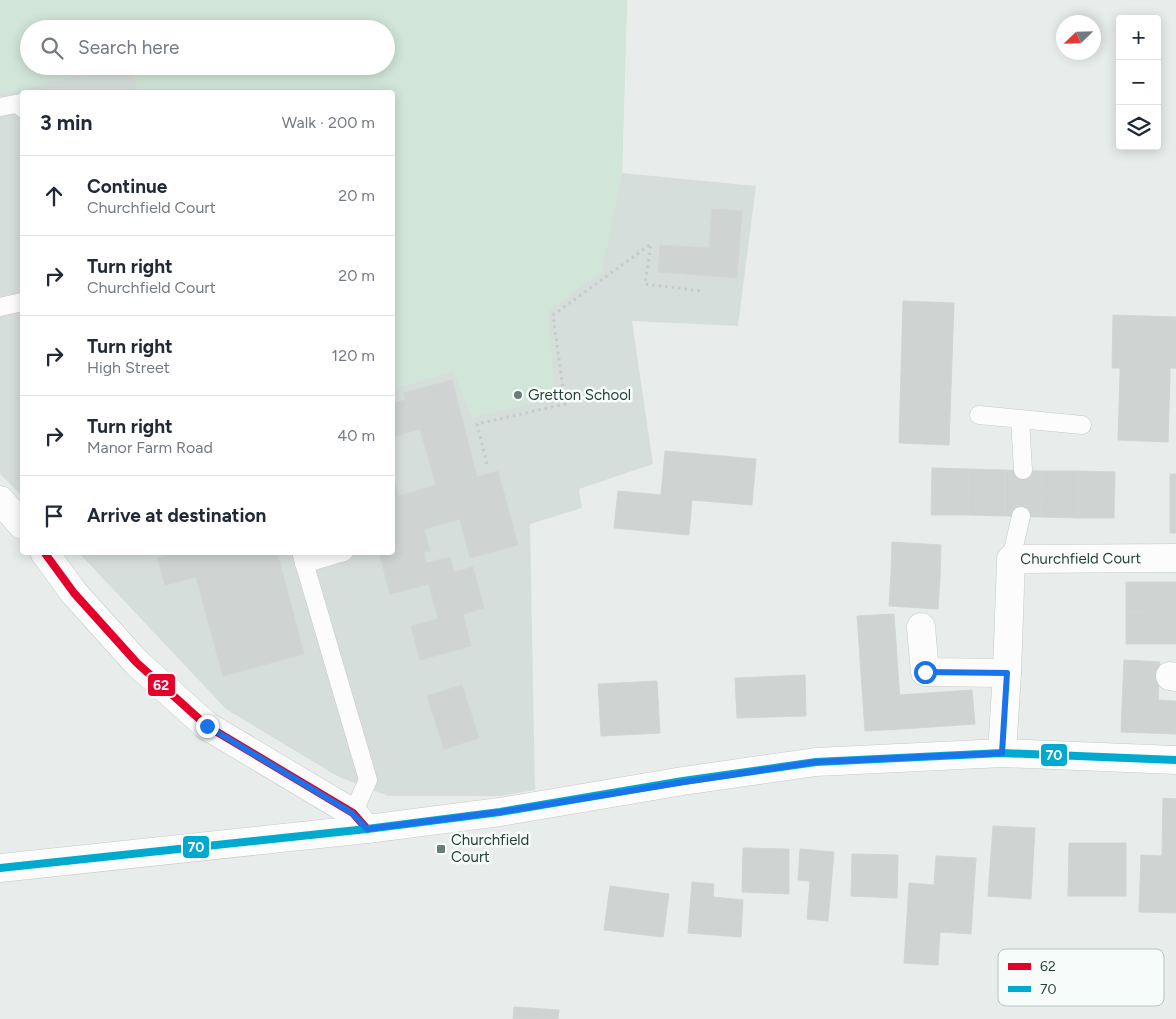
<!DOCTYPE html>
<html lang="en">
<head>
<meta charset="utf-8">
<style>
  body { margin:0; font-family:Figtree,sans-serif; background:#f2f2f3; color:#1f2937 }
  .controls { position:absolute; right:15px; top:15px; display:grid; overflow:hidden; border-radius:5px; box-shadow:0 2px 12px #0003 }
  .controls button { width:45px; height:45px; display:grid; place-items:center; padding:0; border:0; border-bottom:1px solid #e0e1e3; background:#fff; color:#1f2937; font:25px sans-serif }
  .compass { position:absolute; left:1056px; top:15px; width:45px; height:45px; border-radius:50%; background:#fff; box-shadow:0 2px 12px #0003; rotate:247deg }
  .stop { position:absolute; width:15px; height:15px; margin:-11px; border:4px solid #1a73e8; border-radius:50%; background:#fff }
  .stop.end { background:#1a73e8; border-color:#fff; box-shadow:0 1px 5px #0008 }
  .list { margin:0; padding:0; list-style:none }
  h2 { display:flex; justify-content:space-between; align-items:center; height:65px; margin:0; padding:0 20px; font-size:21px }
  h2 small { font-size:16px; font-weight:400; color:#747a83 }
  .list li { display:grid; grid-template-columns:32px 1fr auto; gap:15px; align-items:center; box-sizing:border-box; height:80px; padding:0 20px; border-top:1px solid #e0e1e3 }
  .list b { display:block; font-size:19px; white-space:nowrap }
  .list p { margin:0; font-size:16px; white-space:nowrap; color:#747a83 }
  .list em { font-size:16px; font-style:normal; color:#747a83 }
  .icon { flex:none; width:28px; height:28px; fill:none; stroke:currentColor; stroke-width:2; stroke-linecap:round; stroke-linejoin:round }
  .map { position:relative; flex:none; width:1176px; height:1019px; overflow:hidden }
  .search { position:absolute; background:#fff; box-shadow:0 2px 12px #0003; left:20px; top:20px; width:375px; height:55px; display:flex; align-items:center; gap:12px; box-sizing:border-box; padding:0 18px; border-radius:28px; color:#747a83; font-size:19px }
  .panel { position:absolute; background:#fff; box-shadow:0 2px 12px #0003; left:20px; top:90px; width:375px; height:465px; border-radius:5px }
  .map>svg:first-child { display:block }
  .built { fill:#d6dedb; fill-rule:evenodd }
  .green { fill:#d1e6d8 }
  .building { fill:#cfd4d2; stroke:#d1d6d4 }
  .lines { fill:none; stroke-linecap:round; stroke-linejoin:round }
  .lane-casing { stroke:#c5cac8; stroke-width:19 }
  .street-casing { stroke:#c5cac8; stroke-width:29 }
  .secondary-casing { stroke:#c3cbc8; stroke-width:29 }
  .path { stroke:#c3ccca; stroke-width:3; stroke-dasharray:2.5 4; stroke-linecap:butt }
  .lane { stroke:#fcfcfc; stroke-width:18 }
  .street { stroke:#fcfcfc; stroke-width:28 }
  .secondary { stroke:#fcfcfc; stroke-width:28 }
  .bus-1-casing { stroke:#f7fbf9; stroke-width:11 }
  .bus-2-casing { stroke:#f7fbf9; stroke-width:11 }
  .bus-1 { stroke:#e4002b; stroke-width:8 }
  .bus-2 { stroke:#00a9ce; stroke-width:8 }
  .route { stroke:#1a73e8; stroke-width:6 }
  .poi-dot { fill:#697e78; stroke:#f7fbf9; stroke-width:2 }
  .labels { text-anchor:middle; stroke-width:5; stroke-linejoin:round; paint-order:stroke }
  .poi-label { font-size:15px; fill:#24423a; stroke:#f7fbf9; text-anchor:start }
  .street-label { font-size:15px; fill:#24423a; stroke:#f7fbf9 }
  .key { fill:#f7fbf9; stroke:#b8c4c0; stroke-width:1 }
  .key-label { font-size:14px; fill:#24423a }
  .line-badge { stroke:#f7fbf9; stroke-width:2 }
  .badge-label { font-size:14px; text-anchor:middle; font-weight:bold; fill:#fff }
</style>
</head>
<body>
<div class="map">
<svg width="1176" height="1019" viewBox="0 0 1176 1019">
  <rect width="100%" height="100%" fill="#e8edeb"/>
  <path class="built" d="M0,0h627l-5,173 134,13 -18,140 -106,-5 21,143 -74,25 3,19 -52,16 5,266 -35,6h-112l-51,-20 -111,-67 -147,-156 313,-1v-460h-370v404l-22,-22zM29,29h357v37h-357z"/>
  <path class="green" d="M0,0h627l-5,173 -20,98 -54,40 7,86 -82,21 -20,-46 -60,17 -1,-297h-254l-7,-26h255v-37h-357v37h89l-118,29z"/>
  <path class="building" d="M712,209l30,2 -5,67 -79,-6 2,-27 49,3z
    M903,301l51,2 -5,142 -50,-2z
    M1113,315l63,2v51h-6v8l-50,-2v-6h-8z
    M1120,374l50,2 -1,33 -50,-2z
    M452,380l25,97 21,-6 20,74 -48,13 -10,-39 -36,10 6,22 -6,1 2,11 24,-6 4,15 19,-5 11,41 -21,6 8,32 -51,14 -9,-34 27,-7 -9,-35 -39,10 -11,-42h13v-79l7,23 37,-11 -16,-56 -28,8v-34l14,-3 -3,-7z
    M1119,407l50,2 -1,33 -50,-2z
    M665,451l91,8 -4,46 -60,-5 -3,35 -75,-7 4,-37 43,4z
    M932,468l37,1 -1,46h-37z
    M969,469l36,1v46l-37,-1z
    M1005,470l37,1 -1,46 -36,-1z
    M1042,471h36v47l-37,-1z
    M1078,471l37,1 -1,46h-36z
    M1170,474h6v59h-6z
    M892,542l49,3 -1,32 -49,-3z
    M166,552h111l27,102 -81,22 -27,-99 -31,8 -8,-27 10,-3z
    M891,574l49,3 -2,32 -49,-3z
    M1126,582h50v31l-50,-1z
    M1126,612l50,1v31h-50z
    M894,614l8,115 -37,2 -8,-115z
    M1124,660l36,2 -2,38 18,1v33l-55,-2z
    M805,675l1,41 -69,2 -2,-40z
    M657,681l3,52 -59,3 -3,-52z
    M462,685l17,53 -35,11 -17,-53z
    M972,690l3,34 -73,5 -3,-34z
    M1163,798l13,1v114l-37,-1 2,-57 21,1z
    M993,826l42,2 -4,71 -43,-3z
    M1069,843h57v53h-58z
    M743,848l46,1v45l-47,-2z
    M800,849l34,3 -6,69 -21,-2 3,-38 -12,-1z
    M852,854l46,1 -1,43 -46,-2z
    M936,856l40,2 -5,76 -31,-2 -2,33 -34,-2 5,-80 25,2z
    M692,882l22,2 -1,13 30,3 -2,37 -53,-4z
    M610,886l59,8 -6,43 -59,-7z
    M514,1007l45,3 -1,9h-45z"/>
  <g class="lines">
    <g class="lane-casing">
      <path id="lane" d="M0,107l21,-4 1,5
        M0,307l22,-5
        M979,415l103,10
        M1020,419l3,51
        M301,552l67,228 -15,33
        M1011,559l10,-43
        M304,564l40,-12"/>
    </g>
    <g class="street-casing">
      <g id="street">
        <path d="M0,500l22,25"/>
        <path d="M44,552l30,41 63,70 70,63 146,87 14,16"/>
        <path d="M921,627l4,45 82,1"/>
        <path d="M1170,676l6,1"/>
        <path id="s1" d="M1002,753l5,-80 4,-114 165,-1"/>
      </g>
    </g>
    <g class="secondary-casing">
      <path id="secondary" d="M0,868l367,-39 133,-17 183,-31 133,-19 186,-9 174,7"/>
    </g>
    <path class="path" d="M487,464l-10,-40 88,-20 -12,-89 98,-71 -6,40 57,7"/>
    <use href="#lane" class="lane"/>
    <use href="#street" class="street"/>
    <use href="#secondary" class="secondary"/>
    <g class="bus-1-casing">
      <path id="bus-1" d="M44,552l30,41 63,70 70,63 146,87 14,16"/>
    </g>
    <g class="bus-2-casing">
      <path id="bus-2" d="M0,868l367,-39 133,-17 183,-31 133,-19 186,-9 174,7"/>
    </g>
    <use href="#bus-1" class="bus-1"/>
    <use href="#bus-2" class="bus-2"/>
  </g>
  <g class="lines">
    <path class="route" d="M207,726l145,87 15,16 133,-17 184,-30 132,-20 186,-9 5,-80 -82,-1"/>
  </g>
  <g class="poi-dot">
    <circle cx="518" cy="395" r="5"/>
    <rect x="436" y="844" width="10" height="10" rx="2.5"/>
  </g>
  <g class="labels">
    <g class="poi-label">
      <text x="528" y="400">Gretton School</text>
      <text x="451" y="845">Churchfield<tspan x="451" dy="17">Court</tspan></text>
    </g>
    <g class="street-label">
      <text dy="5" stroke="none"><textPath href="#s1" startOffset="264">Churchfield Court</textPath></text>
    </g>
  </g>
  <rect x="998" y="949" width="166" height="57" rx="8" class="key"/>
  <rect x="1008" y="963" width="23" height="7" fill="#e4002b"/>
  <rect x="1008" y="986" width="23" height="6" fill="#00a9ce"/>
  <g class="key-label">
    <text x="1040" y="971">62</text>
    <text x="1040" y="994">70</text>
  </g>
  <g class="line-badge">
    <rect x="147" y="673" width="29" height="24" rx="5" fill="#e4002b"/>
    <rect x="1040" y="743" width="28" height="24" rx="5" fill="#00a9ce"/>
    <rect x="182" y="835" width="28" height="24" rx="5" fill="#00a9ce"/>
  </g>
  <g class="badge-label">
    <text x="161" y="690">62</text>
    <text x="1054" y="760">70</text>
    <text x="196" y="852">70</text>
  </g>
</svg>
<div class="controls">
<button>+</button>
<button>−</button>
<button><svg class="icon" aria-label="layers" viewBox="0 0 24 24"><path d="M12 4l9 5-9 5-9-5zM3 14l9 5 9-5"/></svg></button>
</div>
<svg class="compass" viewBox="-18 -18 36 36"><path d="M0-13l5 13h-10z" fill="#e53935"/><path d="M0 13l5-13h-10z" fill="#747a83"/></svg>
<div class="stop" style="left:925px;top:672px"></div>
<div class="stop end" style="left:207px;top:726px"></div>
<div class="search"><svg class="icon" aria-label="search" viewBox="0 0 24 24"><circle cx="10" cy="10" r="6"/><path d="M15 15l6 6"/></svg>Search here</div>
<section class="panel">
<h2>3 min<small>Walk · 200 m</small></h2>
<ul class="list">
<li><svg class="icon" aria-label="ahead" viewBox="0 0 24 24"><path d="M12 20V5M6 11l6-6 6 6"/></svg><div><b>Continue</b><p>Churchfield Court</p></div><em>20 m</em></li>
<li><svg class="icon" aria-label="right" viewBox="0 0 24 24"><path d="M7 20v-9h11M14 6l5 5-5 5"/></svg><div><b>Turn right</b><p>Churchfield Court</p></div><em>20 m</em></li>
<li><svg class="icon" aria-label="right" viewBox="0 0 24 24"><path d="M7 20v-9h11M14 6l5 5-5 5"/></svg><div><b>Turn right</b><p>High Street</p></div><em>120 m</em></li>
<li><svg class="icon" aria-label="right" viewBox="0 0 24 24"><path d="M7 20v-9h11M14 6l5 5-5 5"/></svg><div><b>Turn right</b><p>Manor Farm Road</p></div><em>40 m</em></li>
<li><svg class="icon" aria-label="arrive" viewBox="0 0 24 24"><path d="M6 21V4h12l-3 4 3 4H6"/></svg><div><b>Arrive at destination</b></div></li>
</ul>
</section>
</div>
</body>
</html>
